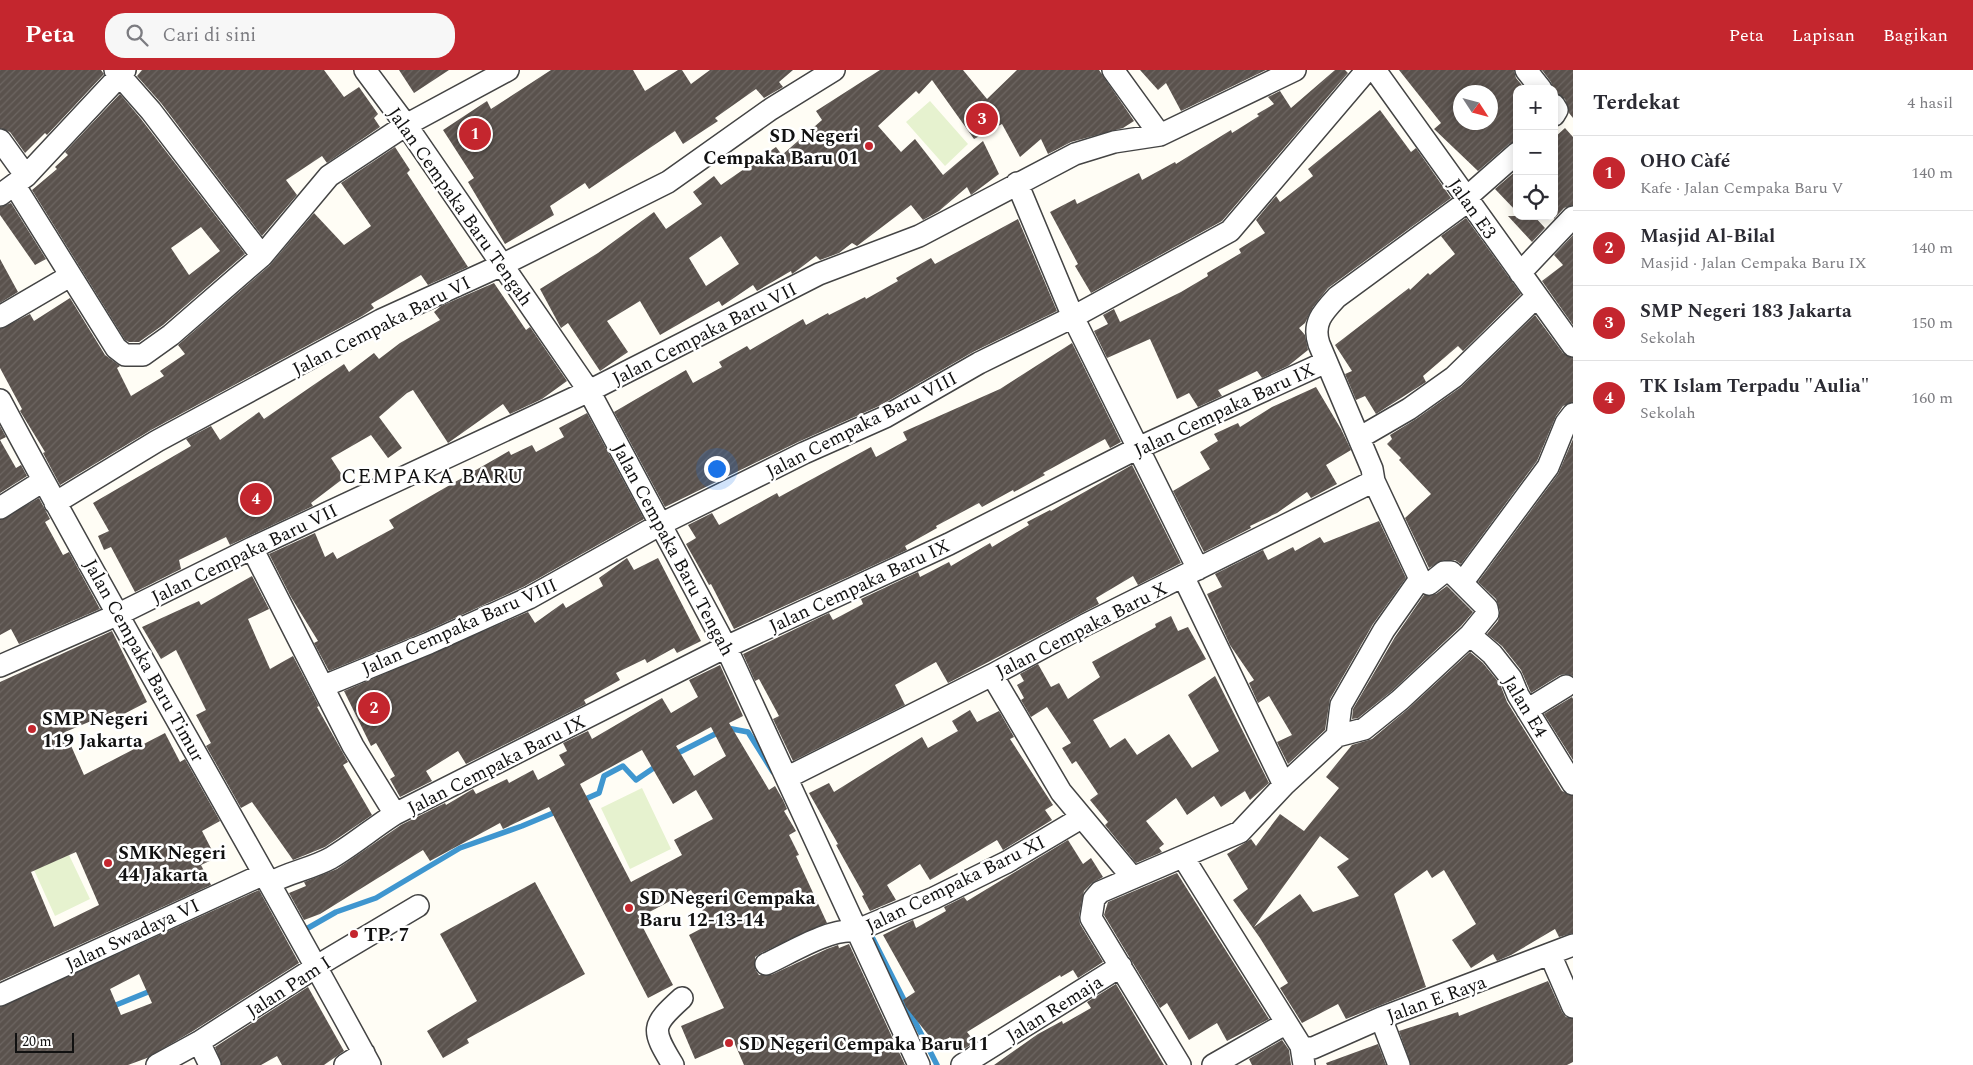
<!DOCTYPE html>
<html lang="id">
<head>
<meta charset="utf-8">
<style>
  body { margin:0; font-family:Spectral,serif; background:#f7f7f7; color:#2b2b33 }
  .controls { position:absolute; right:15px; top:15px; display:grid; overflow:hidden; border-radius:10px; box-shadow:0 2px 12px #0003 }
  .controls button { width:45px; height:45px; display:grid; place-items:center; padding:0; border:0; border-bottom:1px solid #e1e1e2; background:#fff; color:#2b2b33; font:25px sans-serif }
  .compass { position:absolute; left:1453px; top:15px; width:45px; height:45px; border-radius:50%; background:#fff; box-shadow:0 2px 12px #0003; rotate:126deg }
  .scale { position:absolute; left:15px; bottom:12px; width:59px; box-sizing:border-box; padding-left:5px; border:2px solid #111; border-top:0; font-size:14px; line-height:18px; white-space:nowrap; color:#111; -webkit-text-stroke:4px #fff; paint-order:stroke }
  .you { position:absolute; left:716px; top:398px; width:18px; height:18px; margin:-12px; border:4px solid #fff; border-radius:50%; background:#1a73e8; box-shadow:0 0 0 8px #1a73e833 }
  .badge { display:grid; place-items:center; width:32px; height:32px; border-radius:50%; background:#c4262e; color:#fff; font-size:16px; font-weight:700 }
  .pin { position:absolute; translate:-50% -50%; border:2px solid #fff; box-shadow:0 1px 5px #0006 }
  .list { margin:0; padding:0; list-style:none }
  h2 { display:flex; justify-content:space-between; align-items:center; height:65px; margin:0; padding:0 20px; font-size:21px }
  h2 small { font-size:16px; font-weight:400; color:#7c7c81 }
  .list li { display:grid; grid-template-columns:32px 1fr auto; gap:15px; align-items:center; box-sizing:border-box; height:75px; padding:0 20px; border-top:1px solid #e1e1e2 }
  .list b { display:block; font-size:19px; white-space:nowrap }
  .list p { margin:0; font-size:16px; white-space:nowrap; color:#7c7c81 }
  .list em { font-size:16px; font-style:normal; color:#7c7c81 }
  .icon { flex:none; width:28px; height:28px; fill:none; stroke:currentColor; stroke-width:2; stroke-linecap:round; stroke-linejoin:round }
  .map { position:relative; flex:none; width:1573px; height:995px; overflow:hidden }
  header { display:flex; align-items:center; gap:30px; box-sizing:border-box; height:70px; padding:0 25px; background:#c4262e; color:#fff }
  header strong { font-size:24px }
  nav { display:flex; gap:28px; margin-inline-start:auto; font-size:18px }
  .search { width:350px; height:45px; background:#f7f7f7; display:flex; align-items:center; gap:12px; box-sizing:border-box; padding:0 18px; border-radius:20px; color:#7c7c81; font-size:19px }
  main { display:flex }
  aside { flex:1; background:#fff }
  .map>svg:first-child { display:block }
  .pitch { fill:#e6f2cf }
  .lines { fill:none; stroke-linecap:round; stroke-linejoin:round }
  .stream { stroke:#3f96cf; stroke-width:5.5 }
  .building { fill:url(#building-hatch); fill-rule:evenodd }
  .street-casing { stroke:#444; stroke-width:24 }
  .street { stroke:#fff; stroke-width:21 }
  .poi-dot { fill:#c4262e; stroke:#fff; stroke-width:2 }
  .labels { text-anchor:middle; stroke-width:5; stroke-linejoin:round; paint-order:stroke }
  .poi-label { font-size:19px; font-weight:bold; fill:#111; stroke:#fff; text-anchor:start }
  .street-label { font-size:19px; fill:#111; stroke:#fff }
  .quarter-label { font-size:21px; letter-spacing:1px; fill:#111; stroke:#fff }
</style>
</head>
<body>
<header>
<strong>Peta</strong>
<div class="search"><svg class="icon" aria-label="search" viewBox="0 0 24 24"><circle cx="10" cy="10" r="6"/><path d="M15 15l6 6"/></svg>Cari di sini</div>
<nav><a>Peta</a><a>Lapisan</a><a>Bagikan</a></nav>
</header>
<main>
<div class="map">
<svg width="1573" height="995" viewBox="0 0 1573 995">
  <defs>
    <pattern id="building-hatch" width="6" height="6" patternUnits="userSpaceOnUse" patternTransform="scale(1.25)"><rect width="6" height="6" fill="#5a524d"/><path d="M-1 1l2-2M0 6l6-6M5 7l2-2" fill="none" stroke="#6d6662"/></pattern>
  </defs>
  <rect width="100%" height="100%" fill="#fffdf5"/>
  <path class="pitch" d="M930,31l38,43 -23,22 -39,-44z
    M642,718l29,61 -41,20 -29,-61z
    M69,785l21,44 -35,17 -21,-46z"/>
  <g class="lines">
    <path class="stream" d="M674,685l53,-27 21,4 25,40
      M581,731l18,-8 5,-17 19,-10 13,14 22,-15
      M869,861l68,134
      M301,862l35,-20 40,-14 84,-50 62,-22 36,-15
      M111,937l42,-17"/>
  </g>
  <path class="building" d="M0,0h101l3,4 -57,61 -2,-2 -20,20 -15,-21 -10,-4z
    M142,0h182l20,27 15,-10 19,27 -4,4 6,9 -53,36 -5,-7 -36,24 11,15 -35,41 -101,-133 -24,-27z
    M399,0h50l-35,23z
    M551,0h82l12,21 33,-21h4l9,14 19,-14h83l-14,12 4,5 -19,11 -8,-9 -41,29 3,3 -35,23 -8,-13 -86,58 -4,-6 -35,23 4,9 -49,29 -37,-62 6,-4 -31,-48 44,-29 4,8z
    M880,0h83l24,29 30,-29h82l35,51 -11,7 -52,14 -23,12 -7,-15 -21,18 -18,-33 -28,15 -42,-59 -13,14 -3,-3 -38,35 23,26 14,-13 28,36 40,-34 16,33 -28,21 -4,-8 -28,24 -16,9 -12,-15 -54,41 -5,-3 -13,10 -19,7 -4,-4 -21,16 -3,2 -1,-3 -34,20 -4,-6 -31,21 -3,-5 -59,34 -20,-34 -33,20 21,31 -28,19 -32,-48 -7,5 -21,-39 58,-36 56,-41 12,17 36,-25 -9,-12 21,-16 7,9 55,-38 6,8 40,-35 -6,-9zM721,166l18,28 -33,22 -17,-28z
    M1140,0h126l-85,41 -15,-28 -8,7z
    M1335,0h10l3,3 -126,148 -131,72 -16,-27 3,-2 -28,-52 25,-13 2,5 62,-31 3,7 33,-18 1,2 55,-34 1,3 27,-17 -2,-2 17,-10 -6,-7 12,-6 11,17z
    M1399,0h115l2,8 9,11h-8v52l-8,3 -31,27 -44,-42 7,-6zM1460,22h30v30h-30z
    M1542,0h31v48l-4,-5 -4,-14 -11,-6 -3,-11z
    M120,24l21,25 104,135 -82,71 -24,17h-10l-4,-2 -93,-150 25,-21 -2,-2 13,-12 -3,-3zM201,157l19,24 -31,24 -18,-27z
    M1380,40l31,42 5,-4 35,50 -123,90 -15,19 -8,16 -6,5 6,7 3,15 -20,16 -26,12 -5,-7 -39,19 4,6 -24,11 -9,-14 -12,6 -27,-60 -43,19 -13,-27 14,-7 -5,-9 11,-6 6,13 61,-30 27,-16 -1,-3 34,-20 -2,-4 26,-16 -9,-13 20,-24 4,6 33,-26 -5,-7z
    M1565,58l8,9v68l-9,3 -10,11v-81z
    M395,77l15,23 -3,3 61,94 -40,18 -7,-10 -50,29 3,4 -12,8 -211,114 -91,55 -17,-32 2,-1 -25,-41 2,-2 -22,-41v-39l30,-15 4,7 36,-23 35,57 15,11 -3,2 14,28 33,-20 -4,-5 25,-17 -7,-9 92,-80 44,-52 30,32 27,-19 -30,-43z
    M1517,100v42l-22,-23z
    M11,133l35,56 -11,6 -35,-50v-8z
    M1508,146h26l11,12 -13,14z
    M1466,148l55,76 -58,57 -5,-5 -35,30 3,6 -50,32 -11,-18 -9,4 -11,-26 7,-3 -17,-26 74,-57 1,2 18,-17 2,2 25,-21 -14,-18z
    M1018,149l39,92 -84,41 -94,54 -81,36 -133,65 -51,-95 72,-42 7,13 29,-16 -3,-5 28,-16 3,4 53,-31 3,6 22,-12 1,2 36,-18 1,2 32,-18 -2,-3 35,-20 4,6z
    M1573,165v90l-31,-44 21,-16 -9,-10z
    M0,189l18,33 -18,11z
    M494,213l32,47 4,-3 37,54 -25,18 -32,15 -7,-10 -55,39 -35,-53 -6,3 -28,24 23,31 -14,10 -17,-23 -40,23 13,20 -33,25 2,3 -83,39 -4,-8 -47,23 2,9 -46,23 -24,-45 -7,3 -6,-14 11,-5 -16,-28 98,-57 -5,-7 25,-13 9,14 39,-28 5,7 80,-55 5,8 25,-19 5,6 21,-16 40,-23 -6,-8 7,-6z
    M1535,245l28,38 10,5v44l-10,4 -7,10 -19,45 -76,103 -6,-4h-11l-15,8 -24,-50 26,-24 -32,-34 2,-2 -14,-14 5,-5 -2,-4 26,-16 45,-32z
    M1072,273l49,99 -11,6 -5,-9 -62,34 2,2 -31,17 -1,-2 -31,17 -3,-4 -43,23 1,2 -32,18 2,4 -173,79 -23,-45 -2,1 -23,-41 10,-6 -8,-13 24,-12 7,12 58,-32 2,4 92,-50 5,10 31,-17 -4,-8 97,-43z
    M1316,317l25,42 10,21 -25,15 11,19 -26,14 -4,-6 -30,21 -27,13 1,2 -47,24 -31,-61 37,-22 -10,-17 18,-11 -4,-7 24,-11 2,4 32,-20z
    M587,343l57,106 -121,68 -99,45 -95,39 -15,-28 4,-2 -27,-44 -22,-43 46,-21 10,24 8,-5 4,7 57,-31 -5,-8 120,-69 2,4 21,-10 4,7 28,-15 -5,-9z
    M0,356l6,11 -6,3 16,28 5,-3 6,11 -27,17z
    M1573,369v237l-7,-2 -6,1 -29,18 -10,-23 -19,-24 -15,-12 11,-13 2,-10 -4,-12 -18,-17 80,-108z
    M1132,395l49,98 -43,22 -5,-9 -37,22 3,6 -151,79 -12,-21 -41,23 10,20 -112,56 -20,-42 6,-3 -20,-37 -4,2 -12,-27 86,-41 4,7 30,-16 -2,-5 57,-27 2,5 29,-15 2,4 39,-23 2,4 37,-22 -2,-3 23,-12 1,1z
    M39,428l11,21 -5,3 18,33 6,-3 31,57 -81,35 -8,-15 -11,6v-115z
    M1379,451l27,57 -33,46 -43,75 -5,31 -37,34 -11,-22 15,-7 -23,-39 -11,7 -9,-20 5,-3 -24,-35 -23,-51 15,-7 -7,-13 48,-24 5,10 25,-13 2,4 25,-14 4,6z
    M627,488l7,12 24,-12 43,83 -24,12 -3,-5 -27,15 -2,-4 -29,14 4,7 -36,20 2,4 -120,60 -8,-13 -32,20 6,10 -32,16 -10,-18 5,-3 -19,-33 -5,3 -27,-55 184,-79 7,11 28,-20 3,5 37,-22 -4,-8z
    M252,506l17,33 -21,10 22,50 23,-13 26,50 -2,1 31,55 -5,3 29,50 -47,32 -32,13 -41,-58 -11,6 -35,-62 5,-3 -15,-28 10,-5 -30,-60 -15,9 -19,-32 57,-26 2,4z
    M1447,516l26,26 -12,14 -69,65 -34,27 -6,1 1,-10 42,-72 29,-42 12,-1z
    M1171,546l7,15 10,-4 18,32 -113,61 17,28 15,-10 12,17 32,-21 23,34 27,-17 -31,-56 27,-19 54,107 -19,17 -5,-9 -24,16 -7,-11 -27,19 -11,-17 -30,23 18,23 -5,4 3,4 -26,11 -31,-38 3,-3 -18,-22 8,-6 -22,-33 -4,3 -10,-16 9,-5 -24,-36 -16,10 -10,-17 3,-2 -7,-13 7,-4 -4,-7 18,-10 13,23 8,-4 9,16 32,-22 -8,-15 64,-35 -1,-3z
    M112,561l35,71 -29,15 -3,-6 -50,21 19,43 81,-42 15,29 5,-3 35,62 -18,10 14,27 -15,7 10,20 -211,96v-299zM76,782l23,53 -45,22 -23,-55z
    M1470,582l13,11 17,21 7,18 55,89 11,5v137l-14,4 -4,-8 -44,26 -14,6 -4,-7 -22,14 -19,-28 24,-16 -32,-54 -12,8 -5,-8 -33,24 32,93 -80,32 -8,-15 -36,19 -22,-35 8,-5 -28,-45 -27,-38 15,-11 -21,-35 24,-15 5,7 24,-32 24,17 35,-43 -13,-11 26,-32 20,-6 36,-30zM1320,766l29,23 -12,8 22,29 -46,16 -13,-18 -46,33z
    M720,595l23,51 -14,7 40,67 6,-4 8,14 4,9 -3,2 12,20 -7,4 10,20 -3,1 31,67 -66,30 -6,4v12l4,6h12l56,-26 11,-4 1,3 10,-4 56,121h-161l-10,-23 -39,17 -14,-33 43,-18 -35,-73 21,-11 -19,-34 -53,28 35,67 -25,13 -99,-191 -46,22 -3,-6 -70,38 -7,-11 -103,64 -16,6 -15,-27 17,-7 -2,-4 33,-13 64,-44 44,-22 1,2 27,-16 3,5 31,-15 2,4 24,-13 5,10 27,-15 -6,-10 8,-4 -4,-8 25,-12 4,8 70,-41 9,15 27,-16 -9,-17zM711,657l15,29 -32,20 -18,-30zM642,680l31,54 23,-14 17,29 -39,21 8,15 -51,27 -51,-98z
    M1572,627l1,2v61l-29,-46z
    M970,640l7,12 22,-11 15,26 -4,2 43,66 -8,5 7,10 -49,30 -6,-10 -67,40 -10,-16 -33,21 9,15 -26,11 -8,-15 2,-1 -28,-50 2,-1 -29,-51 20,-10 5,9 88,-55 6,11 30,-17 -6,-10z
    M1068,770l15,24 8,-6 12,19 -12,7 -7,7 -5,25 1,8 23,38 -25,16 -5,-8 -12,7 -1,-2 -93,57 8,10 -14,9 -11,-14 -12,10 -32,-40 -3,-7 12,-8 -32,-57 30,-15 3,8 30,-17 -2,-4 20,-10 3,4z
    M1177,803l92,146 -42,22 -10,-18 -28,17 -22,-37 -7,5 -56,-93 4,-13z
    M535,812l50,92 -118,65 2,4 -26,15 -16,-27 50,-30 -37,-67z
    M259,820l40,73 -106,68 -46,27 -19,7h-128v-58zM139,904l13,29 -31,12 -11,-26z
    M1548,911l14,31 4,5 7,2v43l-6,3h-156l-12,-34 59,-19 1,4z
    M1116,914l48,81h-170l44,-31 24,-13 1,3 28,-16 -4,-6z
    M308,917l36,64 -20,14h-42l-5,-9 -16,9h-39l-7,-18z
    M1282,970l7,10 2,15h-39l-3,-6z
    M1378,974l8,21h-59l-1,-2z"/>
  <g class="lines">
    <g class="street-casing">
      <path id="street" d="M115,0l36,41 111,145
        M365,0l41,55 183,266 137,256 193,418
        M1113,0l47,65
        M1375,0l198,276
        M1526,0l15,19
        M1554,35l3,5 -3,5
        M0,70l26,36
        M1017,113l56,134 125,252
        M15,116l101,162 9,7h18l28,-20 91,-79 67,-80 77,-51 102,-55
        M0,125l26,-19 99,-106
        M1466,128l51,-45
        M1520,203l53,-56
        M0,247l70,-41
        M0,330c119,224 249,442 370,665
        M1359,368l50,-29 45,-32 82,-80
        M55,433l102,-62 224,-121 121,-55 166,-83 103,-73 63,-39
        M0,438l43,-27
        M252,478l101,198 42,68 331,-167 223,-103 189,-96 188,-86
        M1183,506l101,209
        M1462,513l86,-116 18,-44 7,-9
        M1470,565l22,19 19,24 7,17 55,89
        M0,596l119,-52 133,-66 337,-157 230,-117 100,-38 156,-82 39,-12 46,-7 135,-65
        M992,605l69,117 71,85
        M324,616l105,-43 100,-45 132,-74 143,-71 81,-36 94,-54 94,-46 157,-86 137,-161
        M1527,640l39,-24
        M1337,666l4,-31 43,-75 36,-51
        M788,707l204,-102 93,-50 289,-144
        M1183,787l118,189 3,19
        M270,813c19,-11 41,-14 61,-25 22,-13 42,-30 64,-44
        M1550,884l23,53
        M766,894c24,-11 64,-36 89,-33l79,-33 73,-36 74,-44
        M0,925l264,-121
        M1381,948l18,47
        M199,972l11,23
        M1301,976l5,2h7l68,-30 192,-73
        M157,995l42,-23 128,-82 91,-54
        M345,995l19,-12
        M673,995c-22,-36 -22,-39 9,-67
        M962,995l159,-99
        M1180,995l-89,-147 3,-19 6,-7 140,-60 44,-47 53,-49 27,-7 36,-29 70,-65 18,-22 -1,-5 -36,-36h-7l-15,12 -9,-5 -46,-98 -2,-12 -53,-125c-7,-21 4,-32 18,-47l131,-96
        M1213,995l72,-41"/>
    </g>
    <use href="#street" class="street"/>
  </g>
  <g class="poi-dot">
    <circle cx="869" cy="76" r="5"/>
    <circle cx="32" cy="659" r="5"/>
    <circle cx="108" cy="793" r="5"/>
    <circle cx="629" cy="838" r="5"/>
    <circle cx="354" cy="864" r="5"/>
    <circle cx="729" cy="973" r="5"/>
  </g>
  <g class="labels">
    <g class="poi-label">
      <text x="859" y="72" text-anchor="end">SD Negeri<tspan x="859" dy="22">Cempaka Baru 01</tspan></text>
      <text x="42" y="655">SMP Negeri<tspan x="42" dy="22">119 Jakarta</tspan></text>
      <text x="118" y="789">SMK Negeri<tspan x="118" dy="22">44 Jakarta</tspan></text>
      <text x="639" y="834">SD Negeri Cempaka<tspan x="639" dy="22">Baru 12-13-14</tspan></text>
      <text x="364" y="871">TP. 7</text>
      <text x="739" y="980">SD Negeri Cempaka Baru 11</text>
    </g>
    <g class="street-label">
      <text transform="translate(461 136) rotate(55)" y="7">Jalan Cempaka Baru Tengah</text>
      <text transform="translate(1473 138) rotate(55)" y="7">Jalan E3</text>
      <text transform="translate(381 255) rotate(-27)" y="7">Jalan Cempaka Baru VI</text>
      <text transform="translate(704 263) rotate(-27)" y="7">Jalan Cempaka Baru VII</text>
      <text transform="translate(1224 339) rotate(-25)" y="7">Jalan Cempaka Baru IX</text>
      <text transform="translate(861 354) rotate(-27)" y="7">Jalan Cempaka Baru VIII</text>
      <text transform="translate(674 479) rotate(62)" y="7">Jalan Cempaka Baru Tengah</text>
      <text transform="translate(244 483) rotate(-26)" y="7">Jalan Cempaka Baru VII</text>
      <text transform="translate(859 515) rotate(-25)" y="7">Jalan Cempaka Baru IX</text>
      <text transform="translate(459 556) rotate(-24)" y="7">Jalan Cempaka Baru VIII</text>
      <text transform="translate(1081 559) rotate(-27)" y="7">Jalan Cempaka Baru X</text>
      <text transform="translate(145 590) rotate(61)" y="7">Jalan Cempaka Baru Timur</text>
      <text transform="translate(1526 636) rotate(59)" y="7">Jalan E4</text>
      <text transform="translate(496 694) rotate(-27)" y="7">Jalan Cempaka Baru IX</text>
      <text transform="translate(955 813) rotate(-26)" y="7">Jalan Cempaka Baru XI</text>
      <text transform="translate(132 864) rotate(-25)" y="7">Jalan Swadaya VI</text>
      <text transform="translate(288 916) rotate(-33)" y="7">Jalan Pam I</text>
      <text transform="translate(1436 928) rotate(-20)" y="7">Jalan E Raya</text>
      <text transform="translate(1054 938) rotate(-32)" y="7">Jalan Remaja</text>
    </g>
    <g class="quarter-label">
      <text x="433" y="413">CEMPAKA BARU</text>
    </g>
  </g>
</svg>
<div class="controls">
<button>+</button>
<button>−</button>
<button><svg class="icon" aria-label="locate" viewBox="0 0 24 24"><circle cx="12" cy="12" r="6"/><path d="M12 2v4M12 18v4M2 12h4M18 12h4"/></svg></button>
</div>
<svg class="compass" viewBox="-18 -18 36 36"><path d="M0-13l5 13h-10z" fill="#e53935"/><path d="M0 13l5-13h-10z" fill="#7c7c81"/></svg>
<div class="scale">20 m</div>
<div class="you"></div>
<div class="pin badge" style="left:475px;top:64px">1</div>
<div class="pin badge" style="left:374px;top:638px">2</div>
<div class="pin badge" style="left:982px;top:49px">3</div>
<div class="pin badge" style="left:256px;top:429px">4</div>
</div>
<aside>
<h2>Terdekat<small>4 hasil</small></h2>
<ul class="list">
<li><span class="badge">1</span><div><b>OHO Càfé</b><p>Kafe · Jalan Cempaka Baru V</p></div><em>140 m</em></li>
<li><span class="badge">2</span><div><b>Masjid Al-Bilal</b><p>Masjid · Jalan Cempaka Baru IX</p></div><em>140 m</em></li>
<li><span class="badge">3</span><div><b>SMP Negeri 183 Jakarta</b><p>Sekolah</p></div><em>150 m</em></li>
<li><span class="badge">4</span><div><b>TK Islam Terpadu &quot;Aulia&quot;</b><p>Sekolah</p></div><em>160 m</em></li>
</ul>
</aside>
</main>
</body>
</html>
